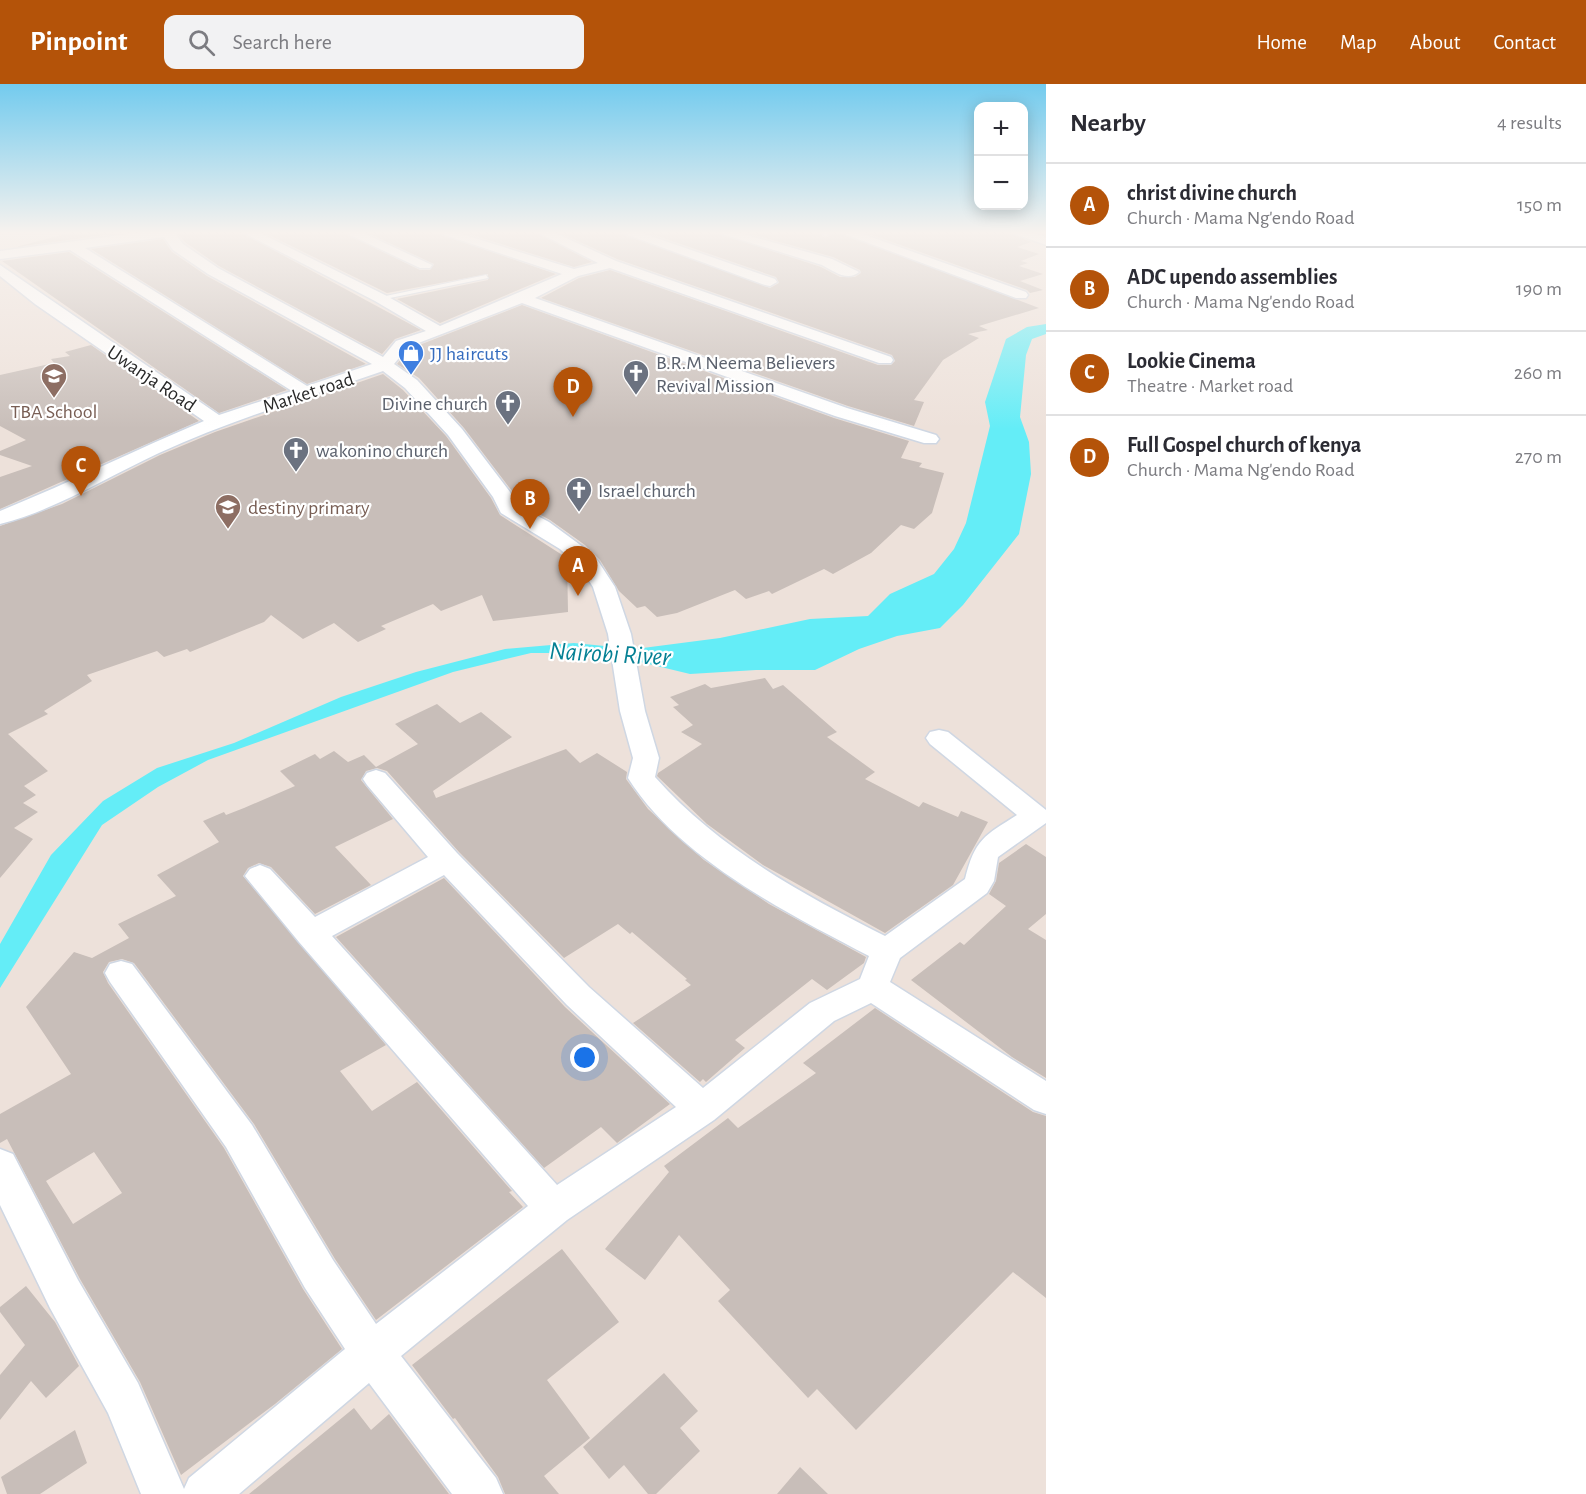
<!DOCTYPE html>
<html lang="en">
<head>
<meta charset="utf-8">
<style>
  body { margin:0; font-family:"Alegreya Sans",sans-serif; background:#f2f2f3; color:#2b2b33 }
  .controls { position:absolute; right:18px; top:18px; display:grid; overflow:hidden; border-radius:12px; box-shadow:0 3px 15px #0003 }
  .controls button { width:54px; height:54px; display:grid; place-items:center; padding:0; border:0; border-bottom:2px solid #e1e1e2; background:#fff; color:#2b2b33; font:30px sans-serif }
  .you { position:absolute; left:585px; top:974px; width:21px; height:21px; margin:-15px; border:4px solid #fff; border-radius:50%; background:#1a73e8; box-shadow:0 0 0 9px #1a73e833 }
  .badge { display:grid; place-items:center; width:39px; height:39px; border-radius:50%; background:#b45309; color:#fff; font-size:20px; font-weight:700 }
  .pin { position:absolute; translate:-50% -50px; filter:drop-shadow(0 2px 3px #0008) }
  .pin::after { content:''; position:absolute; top:32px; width:21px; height:18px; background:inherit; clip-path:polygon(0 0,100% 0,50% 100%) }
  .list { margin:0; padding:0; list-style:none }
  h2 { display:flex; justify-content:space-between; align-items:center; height:78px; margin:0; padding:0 24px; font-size:26px }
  h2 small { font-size:20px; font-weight:400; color:#7c7c81 }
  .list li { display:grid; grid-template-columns:39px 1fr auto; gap:18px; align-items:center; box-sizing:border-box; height:84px; padding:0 24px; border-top:2px solid #e1e1e2 }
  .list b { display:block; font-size:22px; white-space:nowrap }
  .list p { margin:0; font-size:20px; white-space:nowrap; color:#7c7c81 }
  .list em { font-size:20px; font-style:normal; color:#7c7c81 }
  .icon { flex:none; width:33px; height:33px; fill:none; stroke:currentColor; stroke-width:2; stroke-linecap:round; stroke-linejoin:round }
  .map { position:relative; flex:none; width:1046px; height:1410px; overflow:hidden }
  header { display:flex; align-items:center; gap:36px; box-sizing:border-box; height:84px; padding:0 30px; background:#b45309; color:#fff }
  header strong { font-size:28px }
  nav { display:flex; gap:33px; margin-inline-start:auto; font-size:21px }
  .search { width:420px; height:54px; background:#f2f2f3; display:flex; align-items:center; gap:15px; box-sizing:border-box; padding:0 21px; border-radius:12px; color:#7c7c81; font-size:22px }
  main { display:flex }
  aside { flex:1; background:#fff }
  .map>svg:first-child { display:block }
  .water { fill:#64edf7 }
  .building { fill:#c8beb9; fill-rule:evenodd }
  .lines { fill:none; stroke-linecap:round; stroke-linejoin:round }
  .lane-casing { stroke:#cfd7e3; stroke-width:2 }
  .street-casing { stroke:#cfd7e3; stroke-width:3 }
  .lane { fill:#fff; fill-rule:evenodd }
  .street { fill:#fff; fill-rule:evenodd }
  .labels { text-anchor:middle; stroke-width:4.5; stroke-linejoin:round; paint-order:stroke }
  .far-shop-label { font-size:20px; fill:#366cbe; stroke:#fff; text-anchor:start }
  .far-worship-label { font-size:20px; fill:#5b616d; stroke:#fff; text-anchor:start }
  .far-street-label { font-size:20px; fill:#292929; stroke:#fff }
  .far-education-label { font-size:20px; fill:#785e54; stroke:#fff }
  .water-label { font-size:26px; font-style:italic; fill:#058094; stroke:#fff }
</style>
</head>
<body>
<header>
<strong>Pinpoint</strong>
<div class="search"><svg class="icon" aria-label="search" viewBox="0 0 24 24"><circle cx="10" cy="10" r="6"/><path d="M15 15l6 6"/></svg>Search here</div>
<nav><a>Home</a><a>Map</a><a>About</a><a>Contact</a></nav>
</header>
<main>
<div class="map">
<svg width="1046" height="1410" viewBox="0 0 1046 1410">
  <rect width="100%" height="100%" fill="#ede1da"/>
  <path class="water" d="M1046,240v10l-14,5 -6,16 -6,62 9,25 2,32 -12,60 -56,71 -23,23 -43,8 -38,13 -44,21h-59l-66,4 -87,-21h-72l-78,19 -245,88 -50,27 -56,38 -102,163v-44l51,-89 52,-54 54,-33 77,-25 107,-46 75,-25 89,-23 69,-6 61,6 85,-11 90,-19 58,-3 22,-22 44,-20 20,-25 12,-26 24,-97 -5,-24 21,-63 21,-12z"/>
  <path class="building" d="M73,148h53l-110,15z
    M181,148h59l181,98 -26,9 -13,15 -163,-88 -34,-24 -6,-7z
    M263,148h79l78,38h10l4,-6 -68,-32h68l122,42 -116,49 -43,-24 91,-19v-6l-101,19z
    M463,148h72l57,30 -18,5z
    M558,148h60l152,56 9,-5 -3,-6 -130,-45h68l107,35 19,10h15l6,-4 -1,-3 -27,-13 -89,-25h72l9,6 12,-6 202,76 -60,18 9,4 -20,4 11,4 -36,22 -29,40 10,2 -10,24 -66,-20 -307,-108 38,-20 31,-8 268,95h13l4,-4 -3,-6 -275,-96z
    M864,148h144l23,10 -14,5 22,7 -18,7 7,2 -9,3 24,8 -23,7 23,9 -13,3 -3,-3z
    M163,155l9,13 35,24 159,88 -59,20 -216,-135z
    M69,168l218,138 -68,23 -217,-152z
    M522,221l312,113 75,23 -8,17 21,5 -3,4 25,6 -12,40 -18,16 -13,-4 -30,28 -38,21 -9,-5 -52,25 -3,-3 -23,8 -11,-9 -58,23 -20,4 -12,-11 -8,2 -18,-17 -19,-31 -15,-15 -35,-25 -33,-18 -5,-11 -48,-63 -45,-50 -22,-14 12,-15z
    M91,261l108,76 -199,88v-32l32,-11 -32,-11v-4l26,-11 -26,-14v-51l54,-12 -3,-4 19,-3 -5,-4z
    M383,290l20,16 43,46 45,62 9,17 67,43 1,54 -75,9 -11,-26 -41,16 -8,-7 -52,22 5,3 -28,13 -24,-19 -31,16 -32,-24 -7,7 -74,30 -3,-3 -23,8 -7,-6 -70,24 5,6 -48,30 4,3 -40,20 40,37 -24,15 12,9 -13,8 15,9 -24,16 19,11 -33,39v-352l62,-22 98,-49 55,-23z
    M765,594l8,11 10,-4 54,47 -10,5 48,35 -10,7 54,28 4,-5 35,15 3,-6 27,11 -35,63 -68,48 -122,-68 -56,-41 -50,-48 1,-3 44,-29 -21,-12 12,-7 -20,-18 6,-2 -9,-8 35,-13 6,4z
    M437,620l23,19 21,-11 31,25 -79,54 3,7 130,-49 14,14 17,-10 30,19 -1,7 22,30 56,51 65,44 97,53 -2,6 -37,27 -15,-11 -77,61 10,8 -39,34 -3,-3 -3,3 -67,-59 58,-38 -6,-5 2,-1 -55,-47 -2,2 -12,-10 -54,34 -105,-106 -72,-81 -10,-3 -11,3 -5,9 32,39 -58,28 36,38 -56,29 -44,-47 -12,-4 -11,5 -5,8 143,169 -46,26 32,40 45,-29 95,109 -3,1 14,15 -147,113 -41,-61 -81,-135 -120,-161 -12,-4 -13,3 -6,10 5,11 116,165 79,141 39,60 -67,55 -94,71 -41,-93 -60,-103 -73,-140 -7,4v-29l71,-40 -45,-67 48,-55 18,6 37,-20 -11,-14 58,-28 -19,-21 62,-33 -16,-21 21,-9 2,3 18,-7 51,-22 -15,-15 35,-17 5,5 14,-8 14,11 16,-7 12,12 42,-23 -23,-20zM94,1068l28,41 -49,31 -27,-43z
    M1026,760l20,13v57l-18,15 18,11v138l-34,-21 -101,-77 49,-38 4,3 42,-39 -17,-12 7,-13 3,-18z
    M444,794l121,129 105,97 -53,39 -16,-16 -57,41 -208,-231z
    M875,924l158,104 13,4v182l-33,-26 -157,158 -39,-41 -9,9 -90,-97 12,-11 -51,-55 -34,45 -40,-31 64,-77 -5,-6 64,-48 10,10 78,-55 -13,-10z
    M562,1165l57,73 -72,58 43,58 -46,38 15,18h-54l-7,-17 -43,-59 -2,1 -41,-54z
    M26,1202l29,36 24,44 -33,32 -15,-17 -31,39v-45l25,-30 -25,-33v-5z
    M664,1289l34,38 -18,17 20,23 -44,43h-8l-24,-29 -15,14 -26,-32z
    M354,1324l17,22 18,-16 60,80h-200z
    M75,1346l12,33 -47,31h-33l-6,-17z
    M800,1383l28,27h-51z"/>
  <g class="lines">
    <g class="lane-casing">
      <path id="lane" d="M486,191l2,3 -108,22 -4,-2z"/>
    </g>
    <g class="street-casing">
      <path id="street" d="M144,148h35l-3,3 7,9 35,24 165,89 13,-16 30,-10 -51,-30 -133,-69h16l127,63 55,31 122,-52 -126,-42h19l119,37 24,-6 -61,-31h16l63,29 275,96 2,3 -2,3h-12l-269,-95 -32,8 -43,22 312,110 89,27 3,4 -3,4h-12l-89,-27 -313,-113 -114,44 -14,17 23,16 45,49 48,63 5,12 34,18 34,25 15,14 17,26 16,47 14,77 14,47 -4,19c63,71 145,116 230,159l80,-57c10,-40 19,-43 52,-64l-87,-71 -4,-6 4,-6 9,-2 9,2 98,78v13l-48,34 -4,24 -7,12 -87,65 -10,24 156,99v33l-12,-4 -163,-107 -37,18 -120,99 -147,100 -166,136 95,122 7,16h-51l-83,-111 -130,111h-98l-33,-81 -58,-105 -50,-103v-56l13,5 65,126 60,103 46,106 5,-11 156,-129 -40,-61 -79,-141 -116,-165 -5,-9 5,-9 11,-3 11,3 120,161 81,135 43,64 152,-118 -229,-264 -54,-66 5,-7 10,-4 10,4 45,48 113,-60 -61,-72 -4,-6 4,-6 9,-3 9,3 72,80 132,134 114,101 107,-85 50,-24 9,-23c-82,-43 -190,-97 -241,-178l5,-20 -13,-47 -12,-77 -15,-47 -11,-17 -22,-21 -59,-36 -8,-16 -45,-62 -43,-47 -22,-17c-75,26 -152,49 -224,82 -52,24 -103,57 -159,71v-13c69,-28 135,-61 204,-90l-169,-117 -35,-28v-11l219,150 73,-24 -222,-141 -70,9v-8zM164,153l9,13 35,24 164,90 -65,22 -222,-138zM444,791l123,130 109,102 -119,78 -225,-249z
        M344,148h17l71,33 -2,3h-10z
        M620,148h19l136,47 2,3 -7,4 -5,-1z
        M716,148h20l96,27 27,13c-11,10 -26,-1 -37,-7z
        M818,148h14l-6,4z
        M839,148h18l169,60 2,3 -2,3h-10z
        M1010,148h20l16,5v8z"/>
    </g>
    <use href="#lane" class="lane"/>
    <use href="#street" class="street"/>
  </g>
  <linearGradient id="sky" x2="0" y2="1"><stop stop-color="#73cbee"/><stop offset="0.43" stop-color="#f7f2ee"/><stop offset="1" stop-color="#f7f2ee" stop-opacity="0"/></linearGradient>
  <rect width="1046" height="345" fill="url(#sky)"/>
  <defs>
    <g id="shop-pin" transform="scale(1.35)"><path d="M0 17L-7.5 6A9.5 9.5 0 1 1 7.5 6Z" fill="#3f7fe0" stroke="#fff"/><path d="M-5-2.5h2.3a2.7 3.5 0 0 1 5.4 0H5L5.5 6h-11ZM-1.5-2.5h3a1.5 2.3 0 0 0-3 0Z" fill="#fff"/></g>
    <g id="church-pin" transform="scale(1.35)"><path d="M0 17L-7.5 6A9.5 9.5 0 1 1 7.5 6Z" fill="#6b7280" stroke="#fff"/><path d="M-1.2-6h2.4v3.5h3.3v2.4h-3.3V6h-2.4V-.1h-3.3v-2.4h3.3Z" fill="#fff"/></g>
    <g id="school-pin" transform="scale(1.35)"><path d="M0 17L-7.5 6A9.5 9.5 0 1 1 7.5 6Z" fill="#8d6e63" stroke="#fff"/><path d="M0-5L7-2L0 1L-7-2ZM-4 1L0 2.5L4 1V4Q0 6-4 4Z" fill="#fff"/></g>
  </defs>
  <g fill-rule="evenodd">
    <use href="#shop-pin" x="411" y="269"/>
    <use href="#church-pin" x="636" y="289"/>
    <use href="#school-pin" x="54" y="292"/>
    <use href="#church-pin" x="508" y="319"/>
    <use href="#church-pin" x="296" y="366"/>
    <use href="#church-pin" x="579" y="406"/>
    <use href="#school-pin" x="228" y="423"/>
  </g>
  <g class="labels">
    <g class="far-shop-label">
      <text x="430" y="276">JJ haircuts</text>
    </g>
    <g class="far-worship-label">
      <text x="656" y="285">B.R.M Neema Believers<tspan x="656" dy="23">Revival Mission</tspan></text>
      <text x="488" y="326" text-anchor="end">Divine church</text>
      <text x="316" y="373">wakonino church</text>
      <text x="598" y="413">Israel church</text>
    </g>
    <g class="far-street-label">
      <text transform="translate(152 294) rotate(34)" y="7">Uwanja Road</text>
      <text transform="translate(308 308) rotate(-18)" y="7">Market road</text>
    </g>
    <g class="far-education-label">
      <text x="54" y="334">TBA School</text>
      <text x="248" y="430" text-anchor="start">destiny primary</text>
    </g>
    <g class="water-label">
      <text transform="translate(610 569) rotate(3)" y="9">Nairobi River</text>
    </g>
  </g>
</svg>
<div class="controls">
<button>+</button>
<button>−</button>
</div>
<div class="you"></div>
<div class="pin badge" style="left:578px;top:512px">A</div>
<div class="pin badge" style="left:530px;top:445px">B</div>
<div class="pin badge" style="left:81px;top:412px">C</div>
<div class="pin badge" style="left:573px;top:333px">D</div>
</div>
<aside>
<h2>Nearby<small>4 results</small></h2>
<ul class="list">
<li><span class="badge">A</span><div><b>christ divine church</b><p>Church · Mama Ng'endo Road</p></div><em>150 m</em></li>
<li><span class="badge">B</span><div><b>ADC upendo assemblies</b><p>Church · Mama Ng'endo Road</p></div><em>190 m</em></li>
<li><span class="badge">C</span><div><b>Lookie Cinema</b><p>Theatre · Market road</p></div><em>260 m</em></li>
<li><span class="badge">D</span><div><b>Full Gospel church of kenya</b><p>Church · Mama Ng'endo Road</p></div><em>270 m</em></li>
</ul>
</aside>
</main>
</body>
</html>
